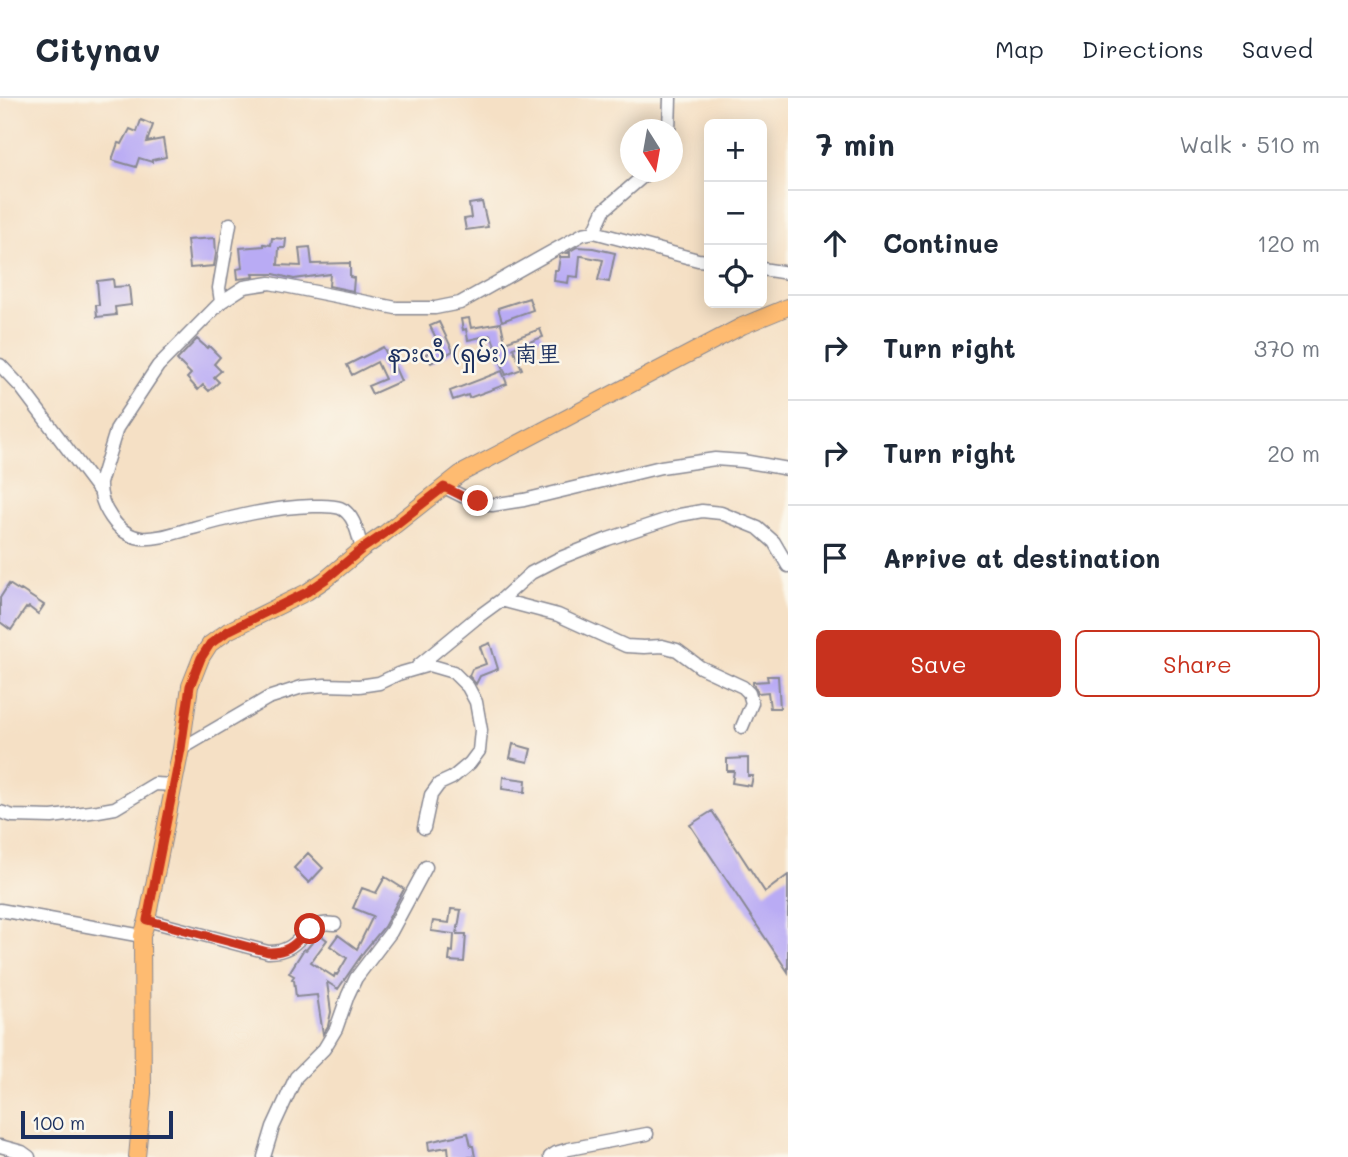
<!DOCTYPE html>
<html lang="en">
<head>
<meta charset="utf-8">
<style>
  body { margin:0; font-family:Mali,"LXGW WenKai TC","Noto Sans Myanmar",sans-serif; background:#f6f6f7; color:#1f2937 }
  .controls { position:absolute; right:21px; top:21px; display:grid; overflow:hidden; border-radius:10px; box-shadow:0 4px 18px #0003 }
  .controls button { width:63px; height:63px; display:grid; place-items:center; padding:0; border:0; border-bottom:2px solid #e0e1e3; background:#fff; color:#1f2937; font:35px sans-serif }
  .compass { position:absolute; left:620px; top:21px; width:63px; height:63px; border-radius:50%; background:#fff; box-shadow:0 4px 18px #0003; rotate:169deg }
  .scale { position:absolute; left:21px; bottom:18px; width:152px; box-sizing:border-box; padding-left:7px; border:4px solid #1b2f5e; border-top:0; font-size:19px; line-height:24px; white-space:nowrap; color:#1b2f5e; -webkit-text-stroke:5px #fbf7ec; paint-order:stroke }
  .stop { position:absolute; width:21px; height:21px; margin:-16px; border:5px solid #c8321e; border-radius:50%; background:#fff }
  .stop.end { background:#c8321e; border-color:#fff; box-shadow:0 2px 7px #0008 }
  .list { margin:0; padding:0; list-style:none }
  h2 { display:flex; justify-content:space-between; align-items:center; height:91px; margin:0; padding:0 28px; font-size:30px }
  h2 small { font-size:23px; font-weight:400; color:#747a83 }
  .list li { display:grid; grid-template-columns:46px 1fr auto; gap:21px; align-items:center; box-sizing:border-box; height:105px; padding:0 28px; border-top:2px solid #e0e1e3 }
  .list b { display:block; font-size:26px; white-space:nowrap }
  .list em { font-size:23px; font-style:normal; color:#747a83 }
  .actions { display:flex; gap:14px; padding:21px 28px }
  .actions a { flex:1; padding:16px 0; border:2px solid #c8321e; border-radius:10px; text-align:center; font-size:24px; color:#c8321e }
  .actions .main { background:#c8321e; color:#fff }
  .icon { flex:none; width:38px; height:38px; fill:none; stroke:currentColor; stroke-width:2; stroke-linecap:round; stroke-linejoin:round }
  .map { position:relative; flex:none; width:788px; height:1059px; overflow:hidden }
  header { display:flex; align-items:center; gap:42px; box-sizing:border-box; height:98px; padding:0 35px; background:#fff; border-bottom:2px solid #e0e1e3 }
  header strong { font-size:33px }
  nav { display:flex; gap:38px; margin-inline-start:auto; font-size:24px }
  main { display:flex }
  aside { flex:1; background:#fff }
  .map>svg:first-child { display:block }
  .building { fill:#b9abf4 }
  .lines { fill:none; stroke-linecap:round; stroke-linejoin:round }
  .minor-casing { stroke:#888892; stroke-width:15 }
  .major-casing { stroke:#888892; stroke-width:18 }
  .minor { stroke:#fff; stroke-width:12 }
  .major { stroke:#febb71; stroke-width:16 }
  .route { stroke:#c8321e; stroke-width:9 }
  .labels { text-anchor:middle; stroke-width:5; stroke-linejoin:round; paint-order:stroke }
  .quarter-label { font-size:23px; fill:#1b2f5e; stroke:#fbf7ec }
</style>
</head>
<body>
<header>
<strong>Citynav</strong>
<nav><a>Map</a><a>Directions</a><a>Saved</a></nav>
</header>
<main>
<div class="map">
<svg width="788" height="1059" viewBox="0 0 788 1059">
  <rect width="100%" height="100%" fill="#fbf7ec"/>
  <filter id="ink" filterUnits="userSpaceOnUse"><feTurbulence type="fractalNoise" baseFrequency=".0143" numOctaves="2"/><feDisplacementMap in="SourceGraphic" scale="14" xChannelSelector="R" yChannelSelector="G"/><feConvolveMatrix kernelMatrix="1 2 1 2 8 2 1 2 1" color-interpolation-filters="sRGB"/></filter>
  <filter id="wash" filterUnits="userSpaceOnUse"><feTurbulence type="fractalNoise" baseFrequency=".00686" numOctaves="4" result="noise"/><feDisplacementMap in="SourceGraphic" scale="28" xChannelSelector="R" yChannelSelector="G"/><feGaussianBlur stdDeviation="1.57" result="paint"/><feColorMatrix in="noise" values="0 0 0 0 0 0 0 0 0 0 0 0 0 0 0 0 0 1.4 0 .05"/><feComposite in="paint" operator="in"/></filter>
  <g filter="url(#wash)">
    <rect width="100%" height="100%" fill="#f5e0c5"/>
    <g id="blocks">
      <path class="building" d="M141,22l12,5 -6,17 16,-3 3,18 -14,3v2l-13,-4 -3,9 -24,-7 6,-17 4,1 8,-15 7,3z
        M482,104l6,25 -22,3 -2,-11 7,-1 -2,-14z
        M215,140l1,16 -2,12 -24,2 -3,-28z
        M272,140l14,1 -1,9h-6l-1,17 23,1 -2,-18 11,-1 2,17 38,-1v14l4,1 -1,13 -24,-5 1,-12 -36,5 -20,-5h-21l1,3 -16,2 -1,-10 5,-1 -2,-20 24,-2v-2l7,1z
        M577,149l16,1 22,5 -6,29 -11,-2 5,-20 -21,-4h-2l-2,21 -9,-1 -1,7 -14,-2 1,-11h3l2,-13h10v-4h-3z
        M113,181l1,8 15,-1 2,19 -16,2 1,8 -19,2 -1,-12h3l-2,-24z
        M529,200l4,12 -31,11 -4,-13z
        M469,220l2,10 30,-5 4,19 35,-13 3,8 -30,11 9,21 -16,6 -15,-40 -23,5 -2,-11 -3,1 -2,-11z
        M439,224l14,29 -22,12 -5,-9 14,-8 -10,-20z
        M197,241l10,9 2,-2 11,11 -6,7 7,7 -7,6 5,5 -10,9 -6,-6 -5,5 -11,-12 4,-4 -14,-14z
        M383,249l6,11 1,-1 11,24 -29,13 -4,-8 17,-7 -8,-17 -25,13 -5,-10z
        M502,273l5,13 -38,14 -1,-3 -15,5 -3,-9z
        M9,486l11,7 1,-1 23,15 -6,9 -9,-7 -2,2 -1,-1 -15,22 -11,-8v-24z
        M490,545l8,26 -18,7 -4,8 -7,-8 3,-7 14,-5 -6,-17z
        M767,578h11l2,32h-10l-2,-16 -10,1 -5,-9v-2l15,-1z
        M513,646l18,5 -3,13 -18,-4z
        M748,660v18h5l-2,10 -19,-3 2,-12h-7v-12z
        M503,679l23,3 -1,12 -23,-3z
        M712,713l53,81 23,-17v97l-98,-147z
        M308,755l15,15 -14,15 -15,-15z
        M385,779l19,12 -20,38 -19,23 -27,39 -11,-7 4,30 -3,14 -5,8 -6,-39 -21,2 -2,-17 -2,-1 2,-3 -5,-3 15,-24 2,1 13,-16 8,6 -16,22 23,15 1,-3 2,1 10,-17 -17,-12 8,-11 19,14 16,-33 -20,-8 9,-20 14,5z
        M451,811l10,1 -4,24h9l-2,28 -15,-1 1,-10 3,1 1,-18 -23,-3 2,-10 16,2z
        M468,1035l3,13h2l2,11h-26l-1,-10 -19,3 -1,-8z"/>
    </g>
  </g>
  <g filter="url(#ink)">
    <use href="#blocks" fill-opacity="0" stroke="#888892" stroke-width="2"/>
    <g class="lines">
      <g class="minor-casing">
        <path id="minor" d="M669,32l1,-32
          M594,134l10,-22 44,-38
          M762,171l26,4
          M221,204l-2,-14 11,-64
          M0,267l20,21 80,106
          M444,389l20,10 28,8 32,-5 137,-33 54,-8 28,2 45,8
          M362,451c-4,-13 -7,-35 -22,-41 -8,-3 -19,-2 -27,-2 -41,1 -80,11 -120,22 -16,4 -36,12 -52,10 -24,-3 -42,-33 -41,-55l17,-55 41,-62 63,-64 23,-15 26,-4 126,25h39l25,-5 123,-69 11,-2 104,28 11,1
          M501,502l30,-27 27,-14 50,-20 72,-24 22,-4 19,2 37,15 16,14 14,24
          M418,568l57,-47 26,-19 57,15 68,31 18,1 18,-1 15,4 23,17 43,20 6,6 3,10 -10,24
          M181,651l87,-51 34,-11 23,-2 34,1 20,-3 19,-9 31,-9 24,7 15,15 8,15 5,28 -2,21 -9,12 -18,15 -13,6 -8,11 -7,33
          M0,714l13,4 39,1 46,-6 17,-3 40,-24 19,1
          M0,812l142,26
          M147,822l121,32c32,1 32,-25 55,-28 4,-1 8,0 12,0
          M0,1048l22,6 7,5
          M264,1059l9,-30 23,-50 28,-28 12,-20 12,-34 8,-17 35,-46 35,-65
          M550,1059l6,-4 13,-4 78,-15"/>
      </g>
      <g class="major-casing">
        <path id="major" d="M137,1059l6,-64 -1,-157 5,-16 34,-171 9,-63 11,-28 9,-14 18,-13 79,-39 19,-13 36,-30 22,-15 76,-60 282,-148 46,-19"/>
      </g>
      <use href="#minor" class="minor"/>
      <use href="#major" class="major"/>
    </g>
  </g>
  <g class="lines" filter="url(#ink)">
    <path class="route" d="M310,831c-15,14 -21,24 -42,23l-121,-32 34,-171 9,-63 11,-28 9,-14 18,-13 79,-39 19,-13 36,-30 22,-15 60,-47 20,10 14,4"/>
  </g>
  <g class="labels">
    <g class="quarter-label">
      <text x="474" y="264">နားလီ (ရှမ်း) 南里</text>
    </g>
  </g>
</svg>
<div class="controls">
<button>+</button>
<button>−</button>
<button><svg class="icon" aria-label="locate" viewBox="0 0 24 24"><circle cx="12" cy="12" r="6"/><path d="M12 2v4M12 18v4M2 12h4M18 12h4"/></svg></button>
</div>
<svg class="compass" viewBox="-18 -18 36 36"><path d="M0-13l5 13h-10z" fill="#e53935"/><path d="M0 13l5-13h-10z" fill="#747a83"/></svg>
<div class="scale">100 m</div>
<div class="stop" style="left:310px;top:831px"></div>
<div class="stop end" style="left:478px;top:403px"></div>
</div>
<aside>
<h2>7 min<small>Walk · 510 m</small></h2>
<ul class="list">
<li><svg class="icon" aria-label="ahead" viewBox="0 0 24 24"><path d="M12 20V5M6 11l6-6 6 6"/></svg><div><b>Continue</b></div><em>120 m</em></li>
<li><svg class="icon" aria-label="right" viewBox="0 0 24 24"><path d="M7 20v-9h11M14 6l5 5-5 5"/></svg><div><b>Turn right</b></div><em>370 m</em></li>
<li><svg class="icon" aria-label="right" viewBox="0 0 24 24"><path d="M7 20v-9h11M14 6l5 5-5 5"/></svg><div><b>Turn right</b></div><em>20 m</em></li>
<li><svg class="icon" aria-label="arrive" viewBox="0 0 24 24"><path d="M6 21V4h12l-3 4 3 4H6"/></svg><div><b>Arrive at destination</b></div></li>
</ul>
<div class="actions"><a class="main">Save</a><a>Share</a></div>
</aside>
</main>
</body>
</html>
